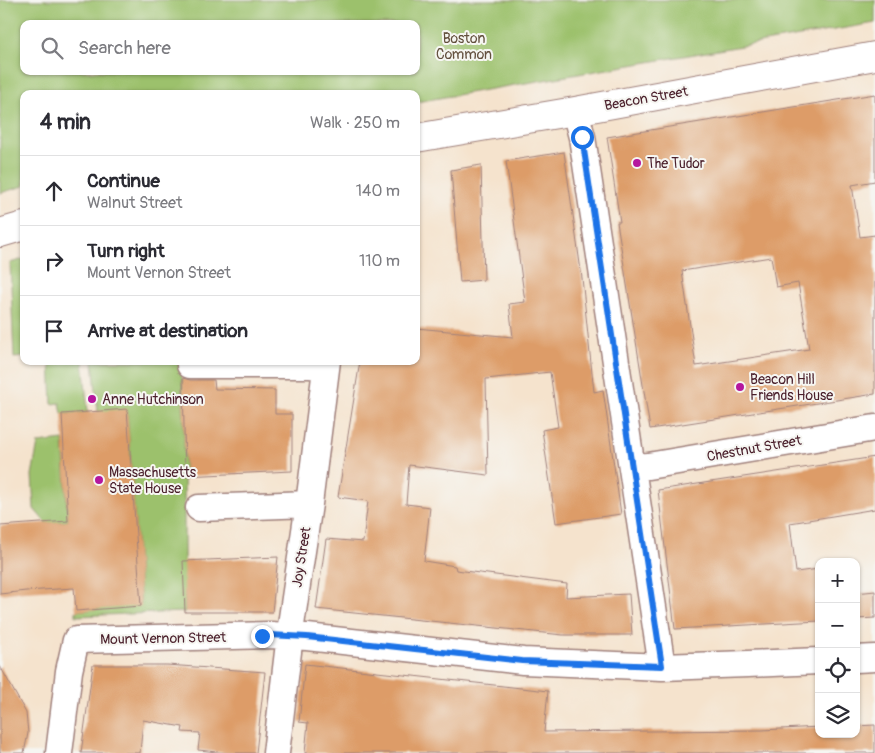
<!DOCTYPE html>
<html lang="en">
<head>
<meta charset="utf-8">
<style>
  body { margin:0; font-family:Pangolin,sans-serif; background:#f2f2f3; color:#2b2b33 }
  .controls { position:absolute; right:15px; bottom:15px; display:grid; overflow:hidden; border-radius:10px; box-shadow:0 1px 4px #0004 }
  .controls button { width:45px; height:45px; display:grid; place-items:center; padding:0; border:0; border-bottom:1px solid #e1e1e2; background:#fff; color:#2b2b33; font:25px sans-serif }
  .stop { position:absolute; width:15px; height:15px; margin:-11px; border:4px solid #1a73e8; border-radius:50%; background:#fff }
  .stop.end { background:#1a73e8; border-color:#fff; box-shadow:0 1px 5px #0008 }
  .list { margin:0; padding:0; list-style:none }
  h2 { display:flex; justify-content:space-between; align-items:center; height:65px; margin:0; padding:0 20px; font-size:21px }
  h2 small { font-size:16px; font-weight:400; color:#7c7c81 }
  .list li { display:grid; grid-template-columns:32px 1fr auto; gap:15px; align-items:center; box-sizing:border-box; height:70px; padding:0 20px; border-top:1px solid #e1e1e2 }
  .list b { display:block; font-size:19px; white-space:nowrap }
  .list p { margin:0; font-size:16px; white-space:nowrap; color:#7c7c81 }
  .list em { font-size:16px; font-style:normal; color:#7c7c81 }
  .icon { flex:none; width:28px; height:28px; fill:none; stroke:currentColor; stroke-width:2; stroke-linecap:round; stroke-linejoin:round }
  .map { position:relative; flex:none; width:875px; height:753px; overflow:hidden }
  .search { position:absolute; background:#fff; box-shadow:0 1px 4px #0004; left:20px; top:20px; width:400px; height:55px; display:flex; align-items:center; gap:12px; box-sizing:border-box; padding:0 18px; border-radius:10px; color:#7c7c81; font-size:19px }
  .panel { position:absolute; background:#fff; box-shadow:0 1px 4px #0004; left:20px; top:90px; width:400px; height:275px; border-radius:10px }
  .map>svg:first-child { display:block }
  .green { fill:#9cc16c; stroke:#73704c; fill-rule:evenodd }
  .building { fill:#dd9c67; fill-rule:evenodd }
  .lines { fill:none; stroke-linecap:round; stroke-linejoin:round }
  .minor-casing { stroke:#a0817c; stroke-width:29 }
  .primary-casing { stroke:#a0817c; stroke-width:30 }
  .minor { stroke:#fff; stroke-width:26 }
  .primary { stroke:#fff; stroke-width:28 }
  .route { stroke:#1a73e8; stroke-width:6 }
  .poi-dot { fill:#b5179e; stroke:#f6f6f2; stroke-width:2 }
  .labels { text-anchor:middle; stroke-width:4; stroke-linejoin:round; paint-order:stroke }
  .park-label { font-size:14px; fill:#63503e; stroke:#f6f6f2 }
  .street-label { font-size:14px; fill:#4a1f2b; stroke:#f6f6f2 }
  .poi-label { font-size:14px; fill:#4a1f2b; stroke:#f6f6f2; text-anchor:start }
</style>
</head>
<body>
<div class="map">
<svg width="875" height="753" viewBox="0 0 875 753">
  <rect width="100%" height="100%" fill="#f6f6f2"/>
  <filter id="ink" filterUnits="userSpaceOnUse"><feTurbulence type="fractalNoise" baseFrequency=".02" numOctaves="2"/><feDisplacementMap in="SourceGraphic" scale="10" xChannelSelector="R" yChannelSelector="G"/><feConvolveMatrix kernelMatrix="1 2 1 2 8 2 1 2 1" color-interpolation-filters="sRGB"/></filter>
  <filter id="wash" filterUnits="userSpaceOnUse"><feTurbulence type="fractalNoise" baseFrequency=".0096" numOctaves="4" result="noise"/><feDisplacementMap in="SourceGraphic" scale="20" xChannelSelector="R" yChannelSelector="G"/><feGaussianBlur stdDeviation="1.12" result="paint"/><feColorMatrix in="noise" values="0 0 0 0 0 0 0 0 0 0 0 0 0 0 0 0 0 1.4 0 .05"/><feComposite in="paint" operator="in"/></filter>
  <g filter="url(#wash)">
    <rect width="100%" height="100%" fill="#f5e3cd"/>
    <path class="green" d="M0,0h875v23l-459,79v-8h-392v92l-24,7zM24,24h392v47h-392z
      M24,259v98l-10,1 -4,-95z
      M50,361h33l5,51 -26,2 -2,-11 -8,1z
      M93,361h88c2,23 2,46 3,70 1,60 -1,120 1,181l-109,4v-5l65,-6 -14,-195 -29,2z
      M63,440l5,81 -22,2 -12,-14 -2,-34 6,-32z"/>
    <g id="blocks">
      <path class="building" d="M875,94v87l-23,4 8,52 15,-2v159l-225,35 -33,-207h3l-13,-85zM771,257l5,30 22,-4 11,66 -113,17 -14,-95z
        M564,152l18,126 12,114 9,-2 18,124 -65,9 -14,-93 16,-3 -8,-55 -64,7 2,96 -79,-10 -3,39 24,3 -6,54 31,5 1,4 111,14 -1,13 63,-3 3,41h-69l-247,-26 10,-70 37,3 5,-41 -30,-4 22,-136h56v-33l97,9 -4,-33 16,-2 -19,-141z
        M481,165l3,115 -24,2 -9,-112z
        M183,378l7,2h24l1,9 60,1v24h17v57l-107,5z
        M127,409l14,197 -65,5 -2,-23 -48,3 -26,3v-68l68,-5 -6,-107z
        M875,457v52l-85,14 6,49 23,-3v52l-144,8 -17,-139z
        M278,557l-6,55h-87l-2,-51z
        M875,591v27l-19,1v-26z
        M305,664l243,27 -4,41 218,-2 57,-3v7h37v-8l19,-1v28h-570l3,-30 -9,-1z
        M93,665h74l98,7 -9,81h-30l-28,-3 2,-17 -18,-1 1,-5 -40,-7 -3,33h-59z
        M0,666l26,47 2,20 -4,20h-24z"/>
    </g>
  </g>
  <g filter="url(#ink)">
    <use href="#blocks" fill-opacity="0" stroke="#a0817c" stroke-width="1"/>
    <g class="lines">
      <g class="minor-casing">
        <path id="minor" d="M575,111l7,26 80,530
          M190,365h119l17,1
          M632,467l16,-1 227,-38
          M199,508l110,-4
          M856,659l19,-1
          M59,753l10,-82 7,-31 194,-5 37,2 216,24 139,6 86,-3 71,-3
          M276,753l16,-135 17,-114 18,-143"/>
      </g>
      <g class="primary-casing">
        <path id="primary" d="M416,138l159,-27 300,-55
          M0,233l24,-7"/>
      </g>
      <use href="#minor" class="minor"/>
      <use href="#primary" class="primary"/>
    </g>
  </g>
  <g class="lines" filter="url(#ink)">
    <path class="route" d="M262,636l8,-1 37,2 215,24 140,5 -80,-529"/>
  </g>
  <g class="poi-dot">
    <circle cx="637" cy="163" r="5"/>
    <circle cx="740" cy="387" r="5"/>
    <circle cx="92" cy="399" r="5"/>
    <circle cx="99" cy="480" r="5"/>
  </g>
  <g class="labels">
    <g class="park-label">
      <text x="464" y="43">Boston<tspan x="464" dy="16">Common</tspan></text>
    </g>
    <g class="street-label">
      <text transform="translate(646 98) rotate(-10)" y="5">Beacon Street</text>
      <text transform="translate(754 448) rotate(-10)" y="5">Chestnut Street</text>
      <text transform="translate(301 557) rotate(-81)" y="5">Joy Street</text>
      <text transform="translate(163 638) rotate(-1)" y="5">Mount Vernon Street</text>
    </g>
    <g class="poi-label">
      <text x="647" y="168">The Tudor</text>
      <text x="750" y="384">Beacon Hill<tspan x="750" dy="16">Friends House</tspan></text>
      <text x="102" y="404">Anne Hutchinson</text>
      <text x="109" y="477">Massachusetts<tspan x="109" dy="16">State House</tspan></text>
    </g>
  </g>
</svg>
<div class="controls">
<button>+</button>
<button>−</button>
<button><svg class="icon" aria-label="locate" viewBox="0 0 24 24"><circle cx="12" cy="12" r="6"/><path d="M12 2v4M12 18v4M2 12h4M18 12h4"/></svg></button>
<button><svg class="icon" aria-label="layers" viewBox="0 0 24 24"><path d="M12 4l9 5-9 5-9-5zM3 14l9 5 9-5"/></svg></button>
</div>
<div class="stop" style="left:582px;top:137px"></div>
<div class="stop end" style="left:262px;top:636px"></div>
<div class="search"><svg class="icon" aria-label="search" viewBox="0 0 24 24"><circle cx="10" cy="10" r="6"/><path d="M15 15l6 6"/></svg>Search here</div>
<section class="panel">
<h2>4 min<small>Walk · 250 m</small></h2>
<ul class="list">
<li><svg class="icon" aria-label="ahead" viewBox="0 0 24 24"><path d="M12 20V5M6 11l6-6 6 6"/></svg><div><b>Continue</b><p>Walnut Street</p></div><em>140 m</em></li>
<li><svg class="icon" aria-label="right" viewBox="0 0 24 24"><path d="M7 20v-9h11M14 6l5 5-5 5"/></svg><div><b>Turn right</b><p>Mount Vernon Street</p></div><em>110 m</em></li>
<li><svg class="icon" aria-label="arrive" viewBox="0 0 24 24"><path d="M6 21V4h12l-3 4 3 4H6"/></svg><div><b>Arrive at destination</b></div></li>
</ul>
</section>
</div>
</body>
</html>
